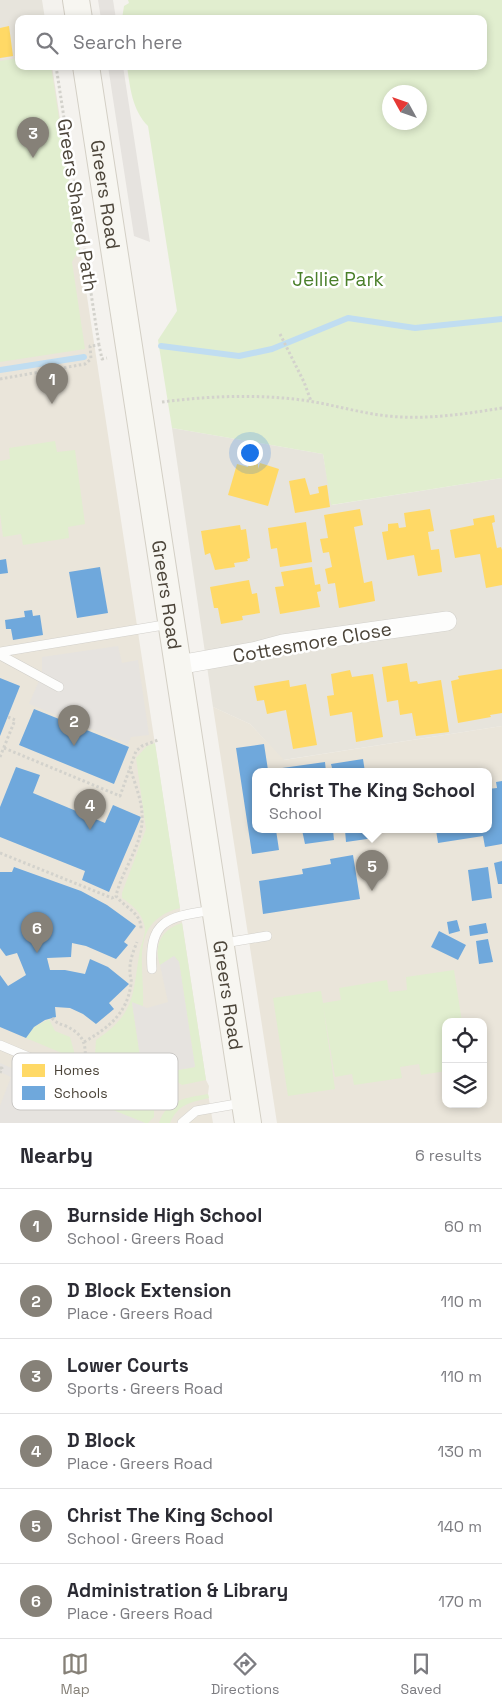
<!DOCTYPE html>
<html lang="en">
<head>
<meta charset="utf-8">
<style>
  body { margin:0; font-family:"Space Grotesk",sans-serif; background:#f2f2f3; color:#2b2b33 }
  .controls { position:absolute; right:15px; bottom:15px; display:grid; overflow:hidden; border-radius:10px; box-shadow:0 2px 8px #0003 }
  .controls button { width:45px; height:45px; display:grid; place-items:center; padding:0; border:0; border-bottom:1px solid #e1e1e2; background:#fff; color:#2b2b33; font:25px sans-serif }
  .compass { position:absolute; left:382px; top:85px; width:45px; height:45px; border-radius:50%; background:#fff; box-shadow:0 2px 8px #0003; rotate:310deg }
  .you { position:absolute; left:249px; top:452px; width:18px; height:18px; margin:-12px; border:4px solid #fff; border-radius:50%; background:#1a73e8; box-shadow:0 0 0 8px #1a73e833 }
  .badge { display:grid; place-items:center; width:32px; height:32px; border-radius:50%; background:#868178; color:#fff; font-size:16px; font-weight:700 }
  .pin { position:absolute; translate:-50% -41px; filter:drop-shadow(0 1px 2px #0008) }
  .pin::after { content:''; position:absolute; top:26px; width:18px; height:15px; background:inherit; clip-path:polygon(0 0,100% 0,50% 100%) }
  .popup { position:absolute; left:252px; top:768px; width:240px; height:65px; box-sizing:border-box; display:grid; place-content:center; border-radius:10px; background:#fff; filter:drop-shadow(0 1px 4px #0005); font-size:16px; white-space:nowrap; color:#7c7c81 }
  .popup b { font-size:19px; color:#2b2b33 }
  .popup::after { content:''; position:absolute; left:50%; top:100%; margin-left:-10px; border:10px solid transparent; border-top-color:#fff }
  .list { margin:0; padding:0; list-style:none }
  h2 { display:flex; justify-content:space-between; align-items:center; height:65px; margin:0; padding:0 20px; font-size:21px }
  h2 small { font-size:16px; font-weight:400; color:#7c7c81 }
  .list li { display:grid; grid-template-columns:32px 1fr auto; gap:15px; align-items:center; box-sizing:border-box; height:75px; padding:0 20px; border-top:1px solid #e1e1e2 }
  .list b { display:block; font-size:19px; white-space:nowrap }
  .list p { margin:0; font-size:16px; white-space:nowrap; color:#7c7c81 }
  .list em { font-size:16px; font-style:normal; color:#7c7c81 }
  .icon { flex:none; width:28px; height:28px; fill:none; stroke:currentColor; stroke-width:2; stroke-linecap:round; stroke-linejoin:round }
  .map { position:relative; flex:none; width:502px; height:1123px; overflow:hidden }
  .search { position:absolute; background:#fff; box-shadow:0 2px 8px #0003; left:15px; right:15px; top:15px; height:55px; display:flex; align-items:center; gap:12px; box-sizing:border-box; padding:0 18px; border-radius:10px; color:#7c7c81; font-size:19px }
  .sheet { height:515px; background:#fff }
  nav { display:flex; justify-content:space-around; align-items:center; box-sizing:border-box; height:70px; border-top:1px solid #e1e1e2; background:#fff; font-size:14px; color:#7c7c81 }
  nav a { display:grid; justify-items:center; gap:2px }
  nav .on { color:#868178 }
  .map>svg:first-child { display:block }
  .residential { fill:#e7e4dc }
  .education { fill:#eae5da; fill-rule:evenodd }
  .green { fill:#e1eecf; fill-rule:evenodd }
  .parking { fill:#e6e3df }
  .homes { fill:#ffd966 }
  .schools { fill:#6fa8dc }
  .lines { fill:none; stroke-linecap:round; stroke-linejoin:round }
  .stream { stroke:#c0ddf1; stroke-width:6 }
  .lane-casing { stroke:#d2d0cb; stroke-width:10 }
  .street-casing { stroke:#d2d0cb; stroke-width:20 }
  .secondary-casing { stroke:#d3cfc5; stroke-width:28 }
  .path { stroke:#d3d2cc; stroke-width:3; stroke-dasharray:2.5 2.5; stroke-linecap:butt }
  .lane { stroke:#fdfdfc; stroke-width:9 }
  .street { stroke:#fdfdfc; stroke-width:19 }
  .secondary { stroke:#f7f6f1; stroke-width:26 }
  .labels { text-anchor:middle; stroke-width:5; stroke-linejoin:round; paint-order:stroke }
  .street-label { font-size:19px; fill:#4b4439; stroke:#fff }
  .park-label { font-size:19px; fill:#4a7f2a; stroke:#fff }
  .key { fill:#fff; stroke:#c9c7c4; stroke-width:1 }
  .key-label { font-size:14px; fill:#4b4439 }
</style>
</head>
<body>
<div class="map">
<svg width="502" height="1123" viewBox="0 0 502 1123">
  <rect width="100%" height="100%" fill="#f4f2ee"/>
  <path class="residential" d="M0,0h42l3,19h-26v37l-19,3z
    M172,428l151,26 9,51 170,-27v248l-219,34 -33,-36 -37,-17z"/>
  <path class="education" d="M19,56v10h33l154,1014 3,6 -1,8 5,29h-213v-1064z
    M213,707l37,17 34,36 218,-34v397h-225zM256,772h232v58h-232zM446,1022h37v82h-37z"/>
  <path class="green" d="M128,0h374v478l-171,27 -8,-51 -151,-26 -14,-88 19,-29 -29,-185c-16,-16 -18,-39 -21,-60h356v-47h-361l2,-13 5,-3zM390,92h30v30h-30z
    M19,58v8h32l28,183 -7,13 13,87 -85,13v-301z
    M55,441l2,11 18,-2 10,74 -17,3 1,11 -46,7 -2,-11 -18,3 -3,-24v-52l10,-2 -1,-11z
    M155,743l25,165c-52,14 -35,57 -37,98l-11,-3 11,73 -25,-1 -24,-7 2,-28c41,-28 36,-45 44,-90 2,-8 7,-18 4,-26 -3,-12 -13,-20 -22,-26v-5l24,-64 -10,-71 11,-12z
    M182,923l24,157 -24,5 -6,-4 2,-11 17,-3 -16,-105 -5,-6 -14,9c-7,-20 2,-36 22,-42z
    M454,970l8,52h-16v49l-25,4 -2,-11 -19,3 2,11 -48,7 -2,-11 -17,3 -12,-72 12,84 -47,7 -15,-98 48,-7 2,12 18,-3 -2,-12 48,-8 2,12 18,-2 -1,-13z
    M49,1019l6,12 15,6 6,22 -50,-21 8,-11z
    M54,1082c29,11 68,30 100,22v13l-6,6h-3l-99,-40z
    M208,1094l1,4c-18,4 -31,6 -39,25h-11c8,-24 27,-25 49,-29z"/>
  <path class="parking" d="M98,0h15l3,19h-15z
    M108,66h15l27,176 -16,-6z
    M118,646l4,17 16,-3 11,75 -18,2 -3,7 -99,-40 13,-30v-17z
    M174,956l5,6 16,105 -52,9 -11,-74 15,6 21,-6 -8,-37z
    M0,1063l46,20 99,40h-145v-17l11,-29 -11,-5z"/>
  <path class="homes" d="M9,26l4,30 -13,2v-30z
    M249,462l9,2v5l2,-6 19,6 -11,37 -40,-11 9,-31 11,3z
    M305,478l5,17 9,-2 -1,-6 9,-2 3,22 -35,6 -6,-32z
    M360,509l3,16 -9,2 10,56 8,-2 3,20 -36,7 -4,-25 -7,1 -3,-15 7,-2 -3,-15 -6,1 -3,-14 8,-1 -4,-23z
    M430,509l4,22 -6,1 3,18 8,-1 3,23 -24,4 -4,-21 -27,5 -5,-28 6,-1v-7l10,-1 1,5 7,-1 -2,-14z
    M494,515l1,7 -3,1 5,25 4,-1 1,3v35l-16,3 -6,-34 -25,4 -5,-28 24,-5 -1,-6z
    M306,522l6,40 -32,5 -3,-19 -6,1 -3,-21z
    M240,525l1,5 5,-1 4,29 -3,1 1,2 -14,2 1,4 -20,3 -5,-17 -5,2 -4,-24z
    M312,567l3,18 5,-1 1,7 -4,1 3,15 -40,7 -5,-27 9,-1 -3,-14z
    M249,580l3,14 5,-1 3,20 -18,3 1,4 -22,4 -3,-16h-4l-4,-21z
    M407,663l3,19 7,-1 1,3 23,-4 8,52 -33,4 -4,-23 -12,2 -2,-15 -11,2 -5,-35z
    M502,669v44l-12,2 1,2 -33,6 -7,-42 8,-2 -1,-3z
    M350,670l2,7 21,-3 10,63 -27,5 -4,-30 -22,4 -3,-20 7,-1 -3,-21z
    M289,680l1,7 16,-3 11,61 -24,4 -7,-39 -19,4 -3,-14 -7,1 -3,-15z"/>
  <path class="schools" d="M6,559l2,14 -8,1v-14z
    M100,567l8,46 -31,5 -8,-46z
    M32,610l1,6 7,-1 3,20 -30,5 -2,-11h-5l-1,-9 20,-3 -1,-6z
    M0,678l20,8 -20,50z
    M34,709l95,38 -15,37 -95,-39z
    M264,744l4,26 57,-8 1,10h-70v58h20l3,20 -27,4 -16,-106z
    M363,759l2,13h-32l-2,-8z
    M16,767l24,8 -7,18 72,30 8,-18 28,12 -32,75 -27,-12 3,-9 -85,-34v-30z
    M502,781v63l-17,3 -2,-11 -45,7 -2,-13h52v-41l9,-1 -1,-6z
    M302,830h31l1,10 -29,4z
    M345,830h28l1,8 -28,4z
    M353,855l7,44 -97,15 -4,-33 44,-7 -1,-5 29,-5 -1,-5z
    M502,861v23h-4l-4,-21z
    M14,867l67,24 26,14 29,21 -12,16 4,3 -12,14 -30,-13 -14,-3 -1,14 -24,1 3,12h15l20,4 5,-15 18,8 21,17 -20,19 5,6 -18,15 -13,-10 -13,-6 -15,-1 1,10 -11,3 -11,7 -8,11 -26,-11v-52l8,11 18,-11 -9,-22 -11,3 -6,-8v-76h12z
    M488,867l4,31 -20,3 -4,-31z
    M457,920l3,11 -11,3 -2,-12z
    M486,923l2,10 -18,3 -1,-10z
    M439,931l27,14 -8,15 -27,-13z
    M488,939l5,23 -14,2 -3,-23z"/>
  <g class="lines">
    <path class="stream" d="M161,346l78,10 33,-7 76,-31 67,10 87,-9
      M0,370l84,-13"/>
    <g class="lane-casing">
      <path id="lane" d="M0,652l170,-28
        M0,655l59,32
        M224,943l43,-7
        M152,969c-4,-52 19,-52 62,-59
        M0,1045l76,32
        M157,1093l9,-11 2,-12
        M182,1123l14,-12 46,-8"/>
    </g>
    <g class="street-casing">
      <path id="street" d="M178,665l79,-14 26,-7 164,-23"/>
    </g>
    <g class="secondary-casing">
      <g id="secondary">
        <path d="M76,0l3,19"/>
        <path id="s1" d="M86,66l162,1057"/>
      </g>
    </g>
    <path class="path" d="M56,66l43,279
      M280,334l24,48 7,19
      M0,379l85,-15 6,-5 -1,-13 9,-1 3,14 5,-1
      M162,402c47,-6 93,-8 140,-2 29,4 57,13 86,16 38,4 77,-2 114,-8
      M4,748l116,48 16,-45 6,-5 16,-6
      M0,757l15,-37 -7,-3
      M130,767c4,15 12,33 12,48 2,29 -20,54 -26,81 9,12 25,16 25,33
      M0,853l112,45 4,-2
      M52,1018c4,5 8,6 14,8 20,10 20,19 19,40
      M84,1042c24,-14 43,-28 47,-58 1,-4 -1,-7 -1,-11 -1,-11 3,-21 7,-31
      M0,1068h2l-2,5
      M88,1100l2,-6"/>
    <use href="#lane" class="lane"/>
    <use href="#street" class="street"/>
    <use href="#secondary" class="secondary"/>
  </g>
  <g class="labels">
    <g class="street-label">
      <text dy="7" stroke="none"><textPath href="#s1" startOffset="130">Greers Road</textPath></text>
      <text transform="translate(78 205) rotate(81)" y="7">Greers Shared Path</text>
      <text dy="7" stroke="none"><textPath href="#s1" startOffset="535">Greers Road</textPath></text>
      <text transform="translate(312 642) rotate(-10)" y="7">Cottesmore Close</text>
      <text dy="7" stroke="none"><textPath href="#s1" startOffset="940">Greers Road</textPath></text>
    </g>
    <g class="park-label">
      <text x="338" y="286">Jellie Park</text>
    </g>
  </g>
  <rect x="12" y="1053" width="166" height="57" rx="8" class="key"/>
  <rect x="22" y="1064" width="23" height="13" fill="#ffd966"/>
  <rect x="22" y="1086" width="23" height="14" fill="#6fa8dc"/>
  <g class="key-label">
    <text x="54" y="1075">Homes</text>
    <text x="54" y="1098">Schools</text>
  </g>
</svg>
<div class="controls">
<button><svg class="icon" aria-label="locate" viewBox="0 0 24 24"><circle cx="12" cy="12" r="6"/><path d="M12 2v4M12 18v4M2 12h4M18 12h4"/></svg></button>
<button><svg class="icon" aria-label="layers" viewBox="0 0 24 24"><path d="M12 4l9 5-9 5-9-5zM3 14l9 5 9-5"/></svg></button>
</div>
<svg class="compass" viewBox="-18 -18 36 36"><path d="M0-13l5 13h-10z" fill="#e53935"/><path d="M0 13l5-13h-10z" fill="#7c7c81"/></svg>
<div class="you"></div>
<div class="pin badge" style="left:52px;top:404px">1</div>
<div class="pin badge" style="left:74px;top:746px">2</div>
<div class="pin badge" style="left:33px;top:158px">3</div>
<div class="pin badge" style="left:90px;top:830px">4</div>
<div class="pin badge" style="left:372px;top:891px">5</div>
<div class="popup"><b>Christ The King School</b>School</div>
<div class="pin badge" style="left:37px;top:953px">6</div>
<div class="search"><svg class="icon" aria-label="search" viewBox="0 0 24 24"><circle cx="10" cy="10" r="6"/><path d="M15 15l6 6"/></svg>Search here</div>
</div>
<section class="sheet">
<h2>Nearby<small>6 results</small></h2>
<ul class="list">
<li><span class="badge">1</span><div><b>Burnside High School</b><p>School · Greers Road</p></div><em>60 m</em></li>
<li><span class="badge">2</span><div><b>D Block Extension</b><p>Place · Greers Road</p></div><em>110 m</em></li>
<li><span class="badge">3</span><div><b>Lower Courts</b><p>Sports · Greers Road</p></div><em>110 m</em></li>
<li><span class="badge">4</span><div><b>D Block</b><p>Place · Greers Road</p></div><em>130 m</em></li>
<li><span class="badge">5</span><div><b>Christ The King School</b><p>School · Greers Road</p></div><em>140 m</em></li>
<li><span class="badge">6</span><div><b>Administration &amp; Library</b><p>Place · Greers Road</p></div><em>170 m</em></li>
</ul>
</section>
<nav>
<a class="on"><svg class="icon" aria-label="map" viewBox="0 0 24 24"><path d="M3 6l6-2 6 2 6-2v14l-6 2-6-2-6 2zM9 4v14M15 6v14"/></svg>Map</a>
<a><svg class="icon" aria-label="directions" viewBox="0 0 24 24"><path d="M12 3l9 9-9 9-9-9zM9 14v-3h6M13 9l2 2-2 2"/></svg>Directions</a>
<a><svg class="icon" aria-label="saved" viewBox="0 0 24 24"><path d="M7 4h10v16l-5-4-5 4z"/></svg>Saved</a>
</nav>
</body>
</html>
